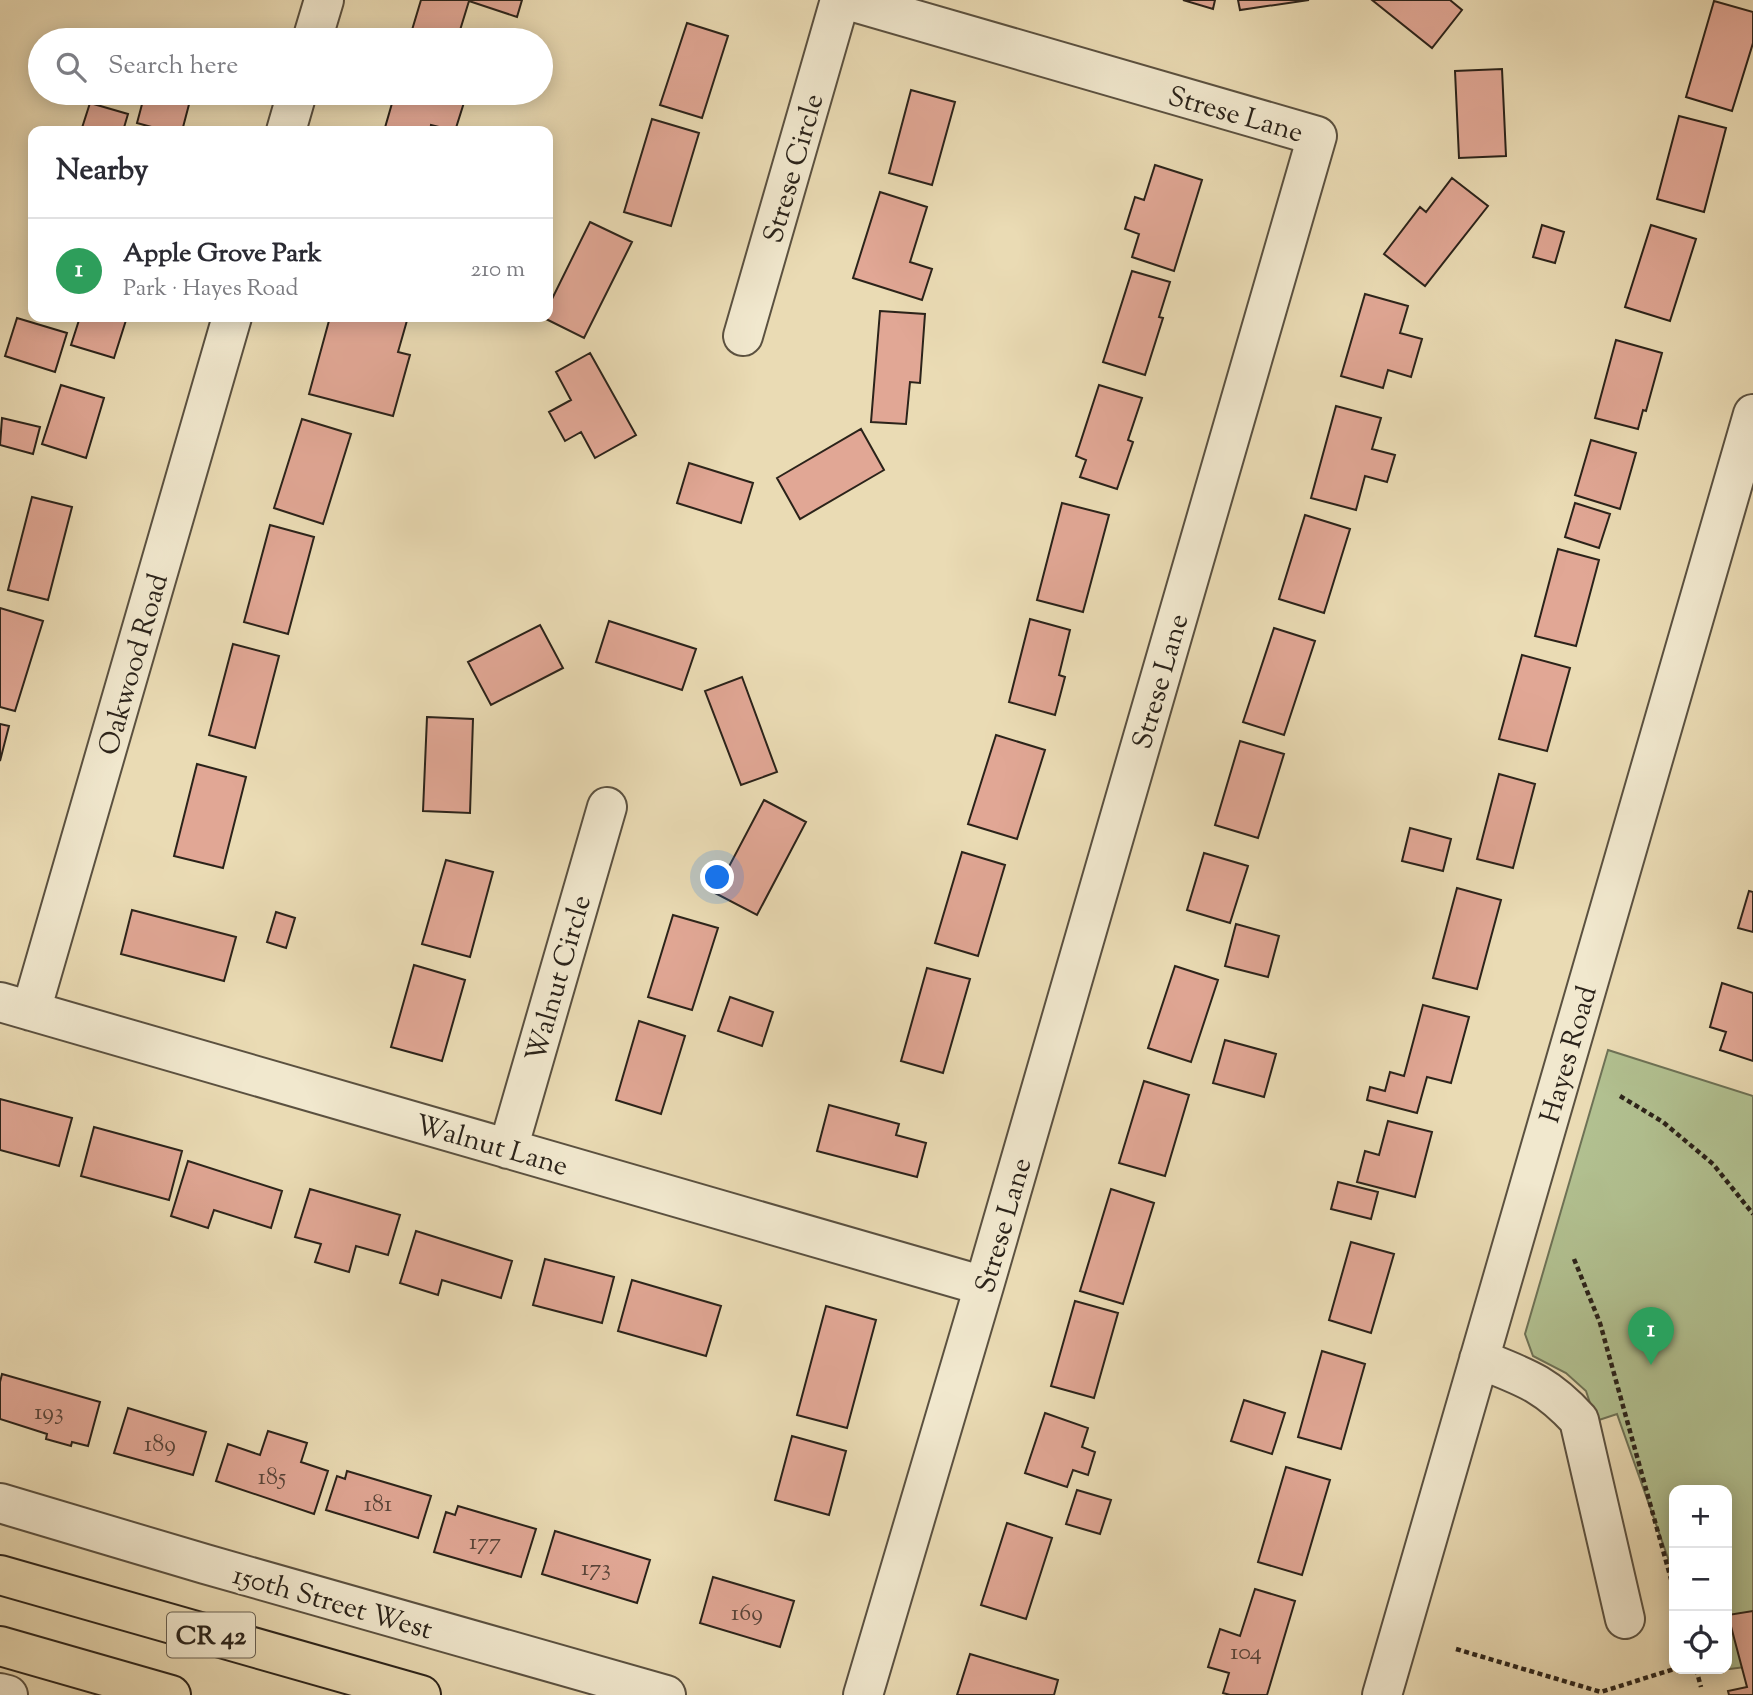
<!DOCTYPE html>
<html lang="en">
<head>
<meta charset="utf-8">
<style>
  body { margin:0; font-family:"Sorts Mill Goudy",serif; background:#f2f2f3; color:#2b2b33 }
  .controls { position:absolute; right:21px; bottom:21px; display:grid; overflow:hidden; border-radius:14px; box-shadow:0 4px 18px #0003 }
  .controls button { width:63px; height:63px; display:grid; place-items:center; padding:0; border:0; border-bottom:2px solid #e1e1e2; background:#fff; color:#2b2b33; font:35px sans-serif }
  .you { position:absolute; left:718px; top:878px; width:24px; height:24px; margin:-18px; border:5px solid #fff; border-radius:50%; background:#1a73e8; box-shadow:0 0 0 10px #1a73e833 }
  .badge { display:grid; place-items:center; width:46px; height:46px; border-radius:50%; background:#1a73e8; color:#fff; font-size:23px; font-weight:700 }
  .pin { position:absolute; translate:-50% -58px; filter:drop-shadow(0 2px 4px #0008) }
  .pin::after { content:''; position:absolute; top:37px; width:24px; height:21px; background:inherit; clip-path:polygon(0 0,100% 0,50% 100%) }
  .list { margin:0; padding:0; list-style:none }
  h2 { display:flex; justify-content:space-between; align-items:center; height:91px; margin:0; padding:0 28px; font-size:30px }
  h2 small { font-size:23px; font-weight:400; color:#7c7c81 }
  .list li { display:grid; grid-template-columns:46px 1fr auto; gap:21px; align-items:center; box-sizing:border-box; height:105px; padding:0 28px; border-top:2px solid #e1e1e2 }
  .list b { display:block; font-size:26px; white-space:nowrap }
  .list p { margin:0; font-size:23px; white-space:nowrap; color:#7c7c81 }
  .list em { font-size:23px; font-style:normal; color:#7c7c81 }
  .icon { flex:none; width:38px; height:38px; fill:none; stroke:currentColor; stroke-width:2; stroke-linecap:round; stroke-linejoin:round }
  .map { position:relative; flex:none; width:1753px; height:1695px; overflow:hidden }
  .search { position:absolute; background:#fff; box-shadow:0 4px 18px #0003; left:28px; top:28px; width:525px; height:77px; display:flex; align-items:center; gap:18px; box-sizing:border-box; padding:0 24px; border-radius:38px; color:#7c7c81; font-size:26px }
  .panel { position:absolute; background:#fff; box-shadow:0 4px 18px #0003; left:28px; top:126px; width:525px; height:196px; border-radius:14px }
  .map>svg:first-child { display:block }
  .green { fill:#b2c191; stroke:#6e7256; stroke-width:2 }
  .building { fill:#e1a795; stroke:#2b231a; stroke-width:2 }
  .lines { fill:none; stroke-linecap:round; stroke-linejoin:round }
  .minor-casing { stroke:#5b5140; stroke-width:42 }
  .highway-casing { stroke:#2b231a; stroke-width:42 }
  .path { stroke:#2b231a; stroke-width:4.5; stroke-dasharray:5 3.5; stroke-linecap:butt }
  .minor { stroke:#f1e8ce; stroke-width:38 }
  .highway { stroke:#eadbb4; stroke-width:38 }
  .labels { text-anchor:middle; stroke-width:7; stroke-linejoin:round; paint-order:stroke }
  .number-label { font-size:24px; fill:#584439 }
  .shield { fill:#f1e8ce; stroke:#665e50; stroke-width:2 }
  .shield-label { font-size:26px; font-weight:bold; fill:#2b231a }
  .street-label { font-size:28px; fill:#2b231a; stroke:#f1e8ce }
</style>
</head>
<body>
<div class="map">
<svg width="1753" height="1695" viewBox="0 0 1753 1695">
  <rect width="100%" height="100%" fill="#eadbb4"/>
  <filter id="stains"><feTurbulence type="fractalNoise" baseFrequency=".00286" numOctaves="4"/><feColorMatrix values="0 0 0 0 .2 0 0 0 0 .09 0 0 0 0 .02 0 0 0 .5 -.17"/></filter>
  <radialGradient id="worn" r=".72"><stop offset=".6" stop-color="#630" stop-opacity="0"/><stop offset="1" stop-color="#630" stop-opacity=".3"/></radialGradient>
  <path class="green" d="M1608,1050l145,46v570l-31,4 -1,-1h6v-179h-53v85l-57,-161 -21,7 -10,-30 -20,-18 -33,-17 -8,-22z"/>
  <path class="building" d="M421,0h101l-5,17 -48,-16 -12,39h-48z
    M1183,0h32l-2,9z
    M1238,0h71l-69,10z
    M1372,0h78l12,10 -30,38z
    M1714,1l39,11v31l-21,68 -46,-14z
    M687,23l41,13 -26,82 -42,-13z
    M1502,69l4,87 -47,2 -4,-87z
    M911,90l44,12 -23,83 -43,-12z
    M145,93h47l-10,38h-16l-29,-8z
    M395,93h72l-12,38 -24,-6 -1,6h-46z
    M90,103l38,11 -5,17h-42z
    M1679,116l47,12 -22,84 -47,-13z
    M652,119l47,14 -28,93 -47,-14z
    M1155,165l47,15 -28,91 -42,-14 7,-23 -14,-5 10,-32 9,3z
    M1452,178l36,28 -63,80 -41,-32 36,-47 6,5z
    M880,192l47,15 -17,55 22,7 -10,31 -69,-22z
    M590,222l42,20 -48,96 -42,-21h6v-10z
    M1542,225l22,7 -9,31 -22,-6z
    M1651,225l45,14 -26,82 -45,-14z
    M1132,271l38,11 -11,35 4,1 -18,57 -42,-13z
    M1365,294l43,12 -8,27 22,6 -11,38 -23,-7 -5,18 -42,-12z
    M880,311l45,3 -5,69 -10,-1 -4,42 -35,-2z
    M80,317h47l-13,41 -43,-13z
    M330,317h78l-10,35 12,3 -17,61 -84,-22z
    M17,318l50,15 -12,39 -50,-16z
    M1616,340l46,13 -16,58 -3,-1 -5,19 -43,-11z
    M590,353l46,82 -41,23 -14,-26 -16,9 -16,-29 22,-12 -15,-28z
    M61,385l43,13 -18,60 -44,-14z
    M1099,385l43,13 -14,42 5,2 -16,47 -37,-12 6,-17 -10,-4z
    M1336,406l45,12 -9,31 23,6 -8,27 -22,-6 -9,34 -45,-12z
    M2,418l38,9 -7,27 -33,-9z
    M302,419l49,15 -28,90 -49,-16z
    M861,429l23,41 -84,49 -23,-41z
    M1591,440l45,13 -16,56 -45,-14z
    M689,463l64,20 -12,40 -64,-20z
    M32,497l40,10 -24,93 -40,-10z
    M1062,503l47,12 -26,97 -46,-12z
    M1575,503l35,11 -11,34 -34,-11z
    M1305,515l45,14 -26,84 -45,-14z
    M270,525l44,12 -26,97 -44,-12z
    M1558,549l41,11 -23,86 -41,-10z
    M0,608l43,13 -28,90 -15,-4z
    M1030,619l40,11 -11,45 6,2 -10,38 -46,-13z
    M609,621l87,28 -14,41 -86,-28z
    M540,625l23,43 -72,37 -23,-43z
    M1274,628l41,13 -31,94 -41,-13z
    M233,644l46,12 -24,92 -46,-13z
    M1522,655l48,13 -23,83 -48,-12z
    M742,677l35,95 -36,13 -36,-94z
    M427,717l46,2 -3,94 -47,-2z
    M0,724l9,2 -9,35z
    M996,735l49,15 -28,89 -49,-15z
    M1240,741l44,13 -26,84 -43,-13z
    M197,764l49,13 -23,91 -49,-12z
    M1499,774l36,10 -22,84 -36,-9z
    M764,800l42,22 -49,93 -42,-22z
    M1410,828l41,11 -8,32 -41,-10z
    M962,852l43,13 -27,91 -43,-13z
    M1204,853l44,13 -18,57 -43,-13z
    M446,860l47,12 -23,85 -48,-13z
    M1457,888l44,12 -24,89 -44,-11z
    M1749,891l4,1v40l-15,-4z
    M132,910l104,27 -12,44 -103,-27z
    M276,912l19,6 -9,30 -19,-6z
    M673,915l45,13 -26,82 -44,-13z
    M1236,924l43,12 -11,41 -43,-11z
    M414,965l51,15 -23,81 -51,-14z
    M1175,966l43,14 -27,82 -43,-14z
    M927,968l43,11 -27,94 -42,-12z
    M1722,983l31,10v68l-33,-11 6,-18 -16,-5z
    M730,997l43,15 -11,34 -44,-15z
    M1423,1005l46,12 -18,66 -24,-6 -10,36 -50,-13 3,-13 15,4 5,-19 14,4z
    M639,1021l46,15 -24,78 -45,-14z
    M1225,1040l51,14 -12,43 -51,-14z
    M1144,1081l45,14 -24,81 -46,-13z
    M0,1099l72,19 -13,48 -59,-16z
    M829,1105l70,19 -3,11 30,8 -9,34 -100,-26z
    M1388,1121l44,11 -17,65 -58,-15 8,-31 14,4z
    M94,1127l88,24 -13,49 -88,-24z
    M188,1161l94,30 -11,37 -57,-18 -6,18 -37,-12z
    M1338,1182l40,10 -7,27 -40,-10z
    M310,1189l90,26 -12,40 -32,-9 -7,26 -34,-10 6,-18 -26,-7z
    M1111,1189l43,14 -31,101 -43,-13z
    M416,1231l96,30 -11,37 -59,-18 -4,15 -38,-12z
    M1351,1242l43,12 -23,79 -42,-13z
    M545,1259l69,18 -12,46 -69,-18z
    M632,1280l89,26 -15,50 -88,-25z
    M1075,1301l43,12 -24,85 -43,-12z
    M826,1306l50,14 -29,108 -50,-13z
    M1322,1351l43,13 -24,85 -43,-12z
    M2,1374l98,28 -12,44 -16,-4 -1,4 -25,-7 1,-5 -47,-15v-37z
    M1244,1400l41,13 -13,41 -41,-13z
    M128,1408l78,24 -13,43 -79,-22z
    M1045,1413l43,15 -6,19 13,5 -7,23 -15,-5 -6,17 -42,-14z
    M268,1431l39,12 -6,19 27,9 -14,43 -98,-33 12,-37 32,11z
    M792,1436l54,15 -17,64 -54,-15z
    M1286,1467l44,13 -28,95 -44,-13z
    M347,1471l84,25 -13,42 -92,-28 11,-34 8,3z
    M1077,1490l34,10 -11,34 -34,-10z
    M458,1506l78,23 -15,48 -87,-25 12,-40 9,3z
    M1007,1523l45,15 -26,81 -45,-14z
    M555,1531l95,29 -13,43 -95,-29z
    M713,1577l81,24 -14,46 -80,-24z
    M1255,1589l40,12 -28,94h-37l-7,-2 6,-20 -21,-6 12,-38 20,7z
    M1753,1611v84h-24l-1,-4 19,-4 -19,-72z
    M970,1654l88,26 -4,15h-97z"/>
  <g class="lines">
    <g class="minor-casing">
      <path id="minor" d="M847,0l470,136 -333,1150 -121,409
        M312,40l12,-40
        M286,131l11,-38
        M743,336l97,-336
        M0,1002l984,284
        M31,1011l201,-694
        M508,1149l99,-342
        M1479,1359c45,18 66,24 100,61l46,199
        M0,1503l205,61 461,131
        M0,1693l8,2
        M1382,1695l371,-1281"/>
    </g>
    <g class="highway-casing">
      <path id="highway" d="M0,1575l421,120
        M0,1646l171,49"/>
    </g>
    <path class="path" d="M1620,1096l43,26 50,42 40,50
      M1574,1259l26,64 74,267
      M1456,1649l145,43 73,-23
      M1696,1669l5,18"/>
    <use href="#minor" class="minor"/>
    <use href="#highway" class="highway"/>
  </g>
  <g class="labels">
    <g class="number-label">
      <text x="49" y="1419">193</text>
      <text x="160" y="1451">189</text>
      <text x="272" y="1484">185</text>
      <text x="378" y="1511">181</text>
      <text x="485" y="1549">177</text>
      <text x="596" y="1575">173</text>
      <text x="747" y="1620">169</text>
      <text x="1246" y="1659">104</text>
    </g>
    <rect class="shield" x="167" y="1612.5" width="88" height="45" rx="5"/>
    <g class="shield-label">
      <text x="211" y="1644">CR 42</text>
    </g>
    <g class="street-label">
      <text transform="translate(1236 113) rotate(16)" y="10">Strese Lane</text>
      <text transform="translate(792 168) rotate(-74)" y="10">Strese Circle</text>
      <text transform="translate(132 664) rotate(-74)" y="10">Oakwood Road</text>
      <text transform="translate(1159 681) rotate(-74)" y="10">Strese Lane</text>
      <text transform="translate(557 978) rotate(-74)" y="10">Walnut Circle</text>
      <text transform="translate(1567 1054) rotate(-74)" y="10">Hayes Road</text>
      <text transform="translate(492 1144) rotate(16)" y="10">Walnut Lane</text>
      <text transform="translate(1002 1225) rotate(-74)" y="10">Strese Lane</text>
      <text transform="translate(333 1601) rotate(16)" y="10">150th Street West</text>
    </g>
  </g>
  <rect width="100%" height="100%" filter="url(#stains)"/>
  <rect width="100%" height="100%" fill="url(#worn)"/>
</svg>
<div class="controls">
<button>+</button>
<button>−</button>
<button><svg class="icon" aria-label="locate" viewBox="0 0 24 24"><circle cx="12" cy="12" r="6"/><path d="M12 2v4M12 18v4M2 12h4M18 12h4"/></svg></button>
</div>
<div class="you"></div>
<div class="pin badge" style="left:1651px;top:1365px;background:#2e9e5b">1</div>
<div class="search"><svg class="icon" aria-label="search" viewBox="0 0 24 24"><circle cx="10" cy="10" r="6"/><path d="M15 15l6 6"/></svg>Search here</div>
<section class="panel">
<h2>Nearby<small></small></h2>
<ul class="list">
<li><span class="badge" style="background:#2e9e5b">1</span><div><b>Apple Grove Park</b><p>Park · Hayes Road</p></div><em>210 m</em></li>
</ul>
</section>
</div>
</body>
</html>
